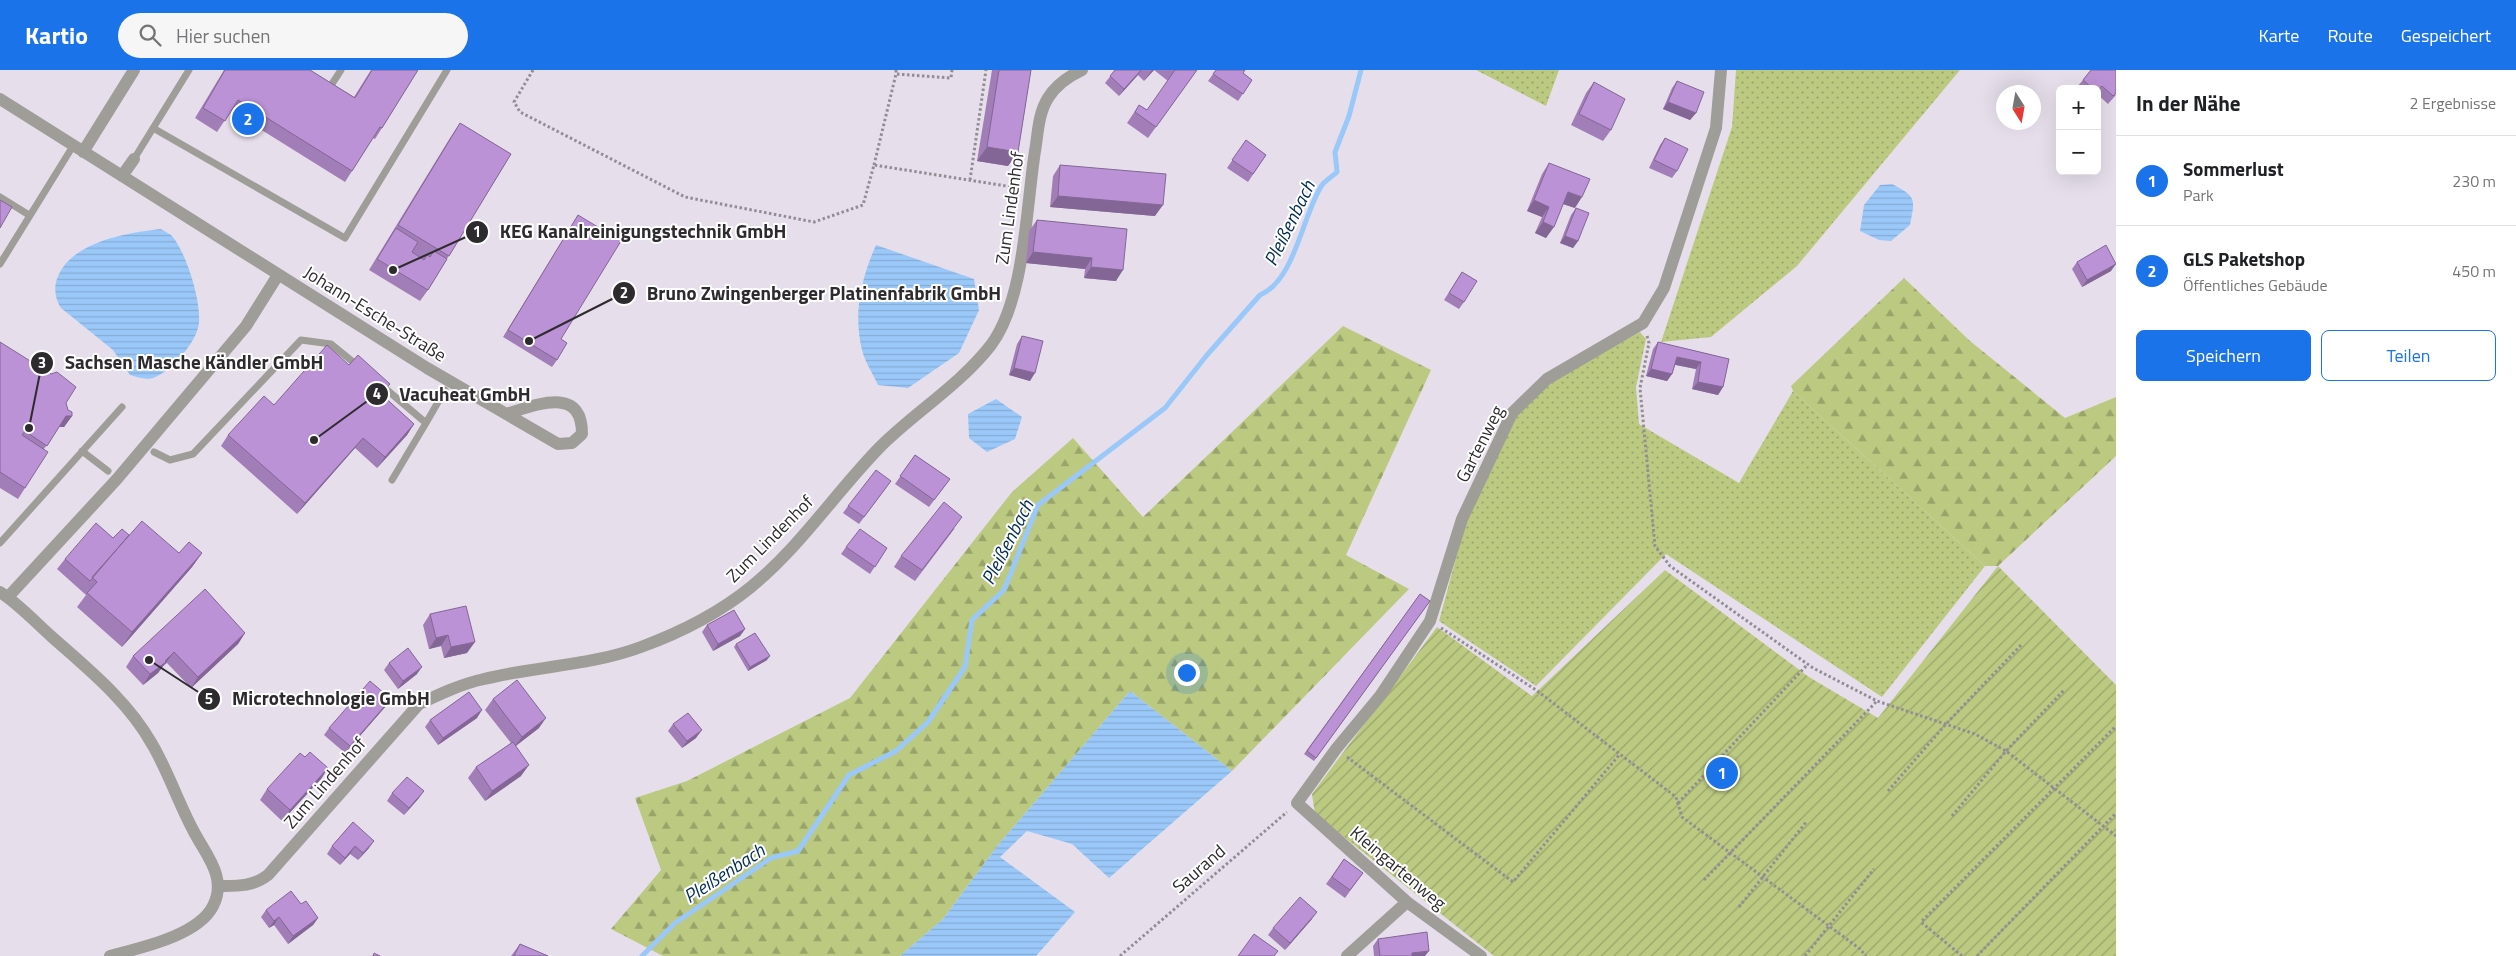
<!DOCTYPE html>
<html lang="de">
<head>
<meta charset="utf-8">
<style>
  body { margin:0; font-family:"Titillium Web",sans-serif; background:#f6f6f6; color:#202124 }
  .controls { position:absolute; right:15px; top:15px; display:grid; overflow:hidden; border-radius:8px; box-shadow:0 5px 20px #0002 }
  .controls button { width:45px; height:45px; display:grid; place-items:center; padding:0; border:0; border-bottom:1px solid #e0e0e0; background:#fff; color:#202124; font:25px sans-serif }
  .compass { position:absolute; left:1996px; top:15px; width:45px; height:45px; border-radius:50%; background:#fff; box-shadow:0 5px 20px #0002; rotate:169deg }
  .you { position:absolute; left:1186px; top:602px; width:18px; height:18px; margin:-12px; border:4px solid #fff; border-radius:50%; background:#1a73e8; box-shadow:0 0 0 8px #1a73e833 }
  .badge { display:grid; place-items:center; width:32px; height:32px; border-radius:50%; background:#1a73e8; color:#fff; font-size:16px; font-weight:700 }
  .pin { position:absolute; translate:-50% -50%; border:2px solid #fff; box-shadow:0 1px 5px #0006 }
  .list { margin:0; padding:0; list-style:none }
  h2 { display:flex; justify-content:space-between; align-items:center; height:65px; margin:0; padding:0 20px; font-size:21px }
  h2 small { font-size:16px; font-weight:400; color:#757577 }
  .list li { display:grid; grid-template-columns:32px 1fr auto; gap:15px; align-items:center; box-sizing:border-box; height:90px; padding:0 20px; border-top:1px solid #e0e0e0 }
  .list b { display:block; font-size:19px; white-space:nowrap }
  .list p { margin:0; font-size:16px; white-space:nowrap; color:#757577 }
  .list em { font-size:16px; font-style:normal; color:#757577 }
  .actions { display:flex; gap:10px; padding:15px 20px }
  .actions a { flex:1; padding:11px 0; border:1px solid #1a73e8; border-radius:8px; text-align:center; font-size:18px; color:#1a73e8 }
  .actions .main { background:#1a73e8; color:#fff }
  .icon { flex:none; width:28px; height:28px; fill:none; stroke:currentColor; stroke-width:2; stroke-linecap:round; stroke-linejoin:round }
  .map { position:relative; flex:none; width:2116px; height:886px; overflow:hidden }
  header { display:flex; align-items:center; gap:30px; box-sizing:border-box; height:70px; padding:0 25px; background:#1a73e8; color:#fff }
  header strong { font-size:24px }
  nav { display:flex; gap:28px; margin-inline-start:auto; font-size:18px }
  .search { width:350px; height:45px; background:#f6f6f6; display:flex; align-items:center; gap:12px; box-sizing:border-box; padding:0 18px; border-radius:28px; color:#757577; font-size:19px }
  main { display:flex }
  aside { flex:1; background:#fff }
  .map>svg:first-child { display:block }
  .grass { fill:url(#grass-dots) }
  .forest { fill:url(#forest-firs) }
  .garden { fill:url(#garden-furrows) }
  .water { fill:url(#water-rules) }
  .lines { fill:none; stroke-linecap:round; stroke-linejoin:round }
  .stream { stroke:#9ac8f8; stroke-width:5 }
  .path { stroke:#928d95; stroke-width:3; stroke-dasharray:2.5 2.5; stroke-linecap:butt }
  .lane { stroke:#9f9d98; stroke-width:7 }
  .street { stroke:#9f9d98; stroke-width:12 }
  .wall { fill:#a17eb7 }
  .shaded-wall { fill:#836695 }
  .building { fill:#bb92d5; stroke:#836695 }
  .labels { text-anchor:middle; stroke-width:4; stroke-linejoin:round; paint-order:stroke }
  .street-label { font-size:18px; fill:#2e2b2f; stroke:#fff }
  .water-label { font-size:19px; font-style:italic; fill:#012e52; stroke:#fff }
  .leader { fill:none; stroke:#2e2b2f; stroke-width:2 }
  .callout-dot { fill:#2e2b2f; stroke:#fff; stroke-width:2 }
  .mark-label { font-size:15px; text-anchor:middle; font-weight:bold; fill:#fff }
  .callout-label { font-size:19px; text-anchor:middle; font-weight:bold; fill:#2e2b2f; stroke:#fff; stroke-width:4; stroke-linejoin:round; paint-order:stroke }
</style>
</head>
<body>
<header>
<strong>Kartio</strong>
<div class="search"><svg class="icon" aria-label="search" viewBox="0 0 24 24"><circle cx="10" cy="10" r="6"/><path d="M15 15l6 6"/></svg>Hier suchen</div>
<nav><a>Karte</a><a>Route</a><a>Gespeichert</a></nav>
</header>
<main>
<div class="map">
<svg width="2116" height="886" viewBox="0 0 2116 886">
  <defs>
    <pattern id="grass-dots" width="8" height="8" patternUnits="userSpaceOnUse" patternTransform="scale(1.25)"><rect width="8" height="8" fill="#bcca81"/><path d="M2 2h.1M6 6h.1" fill="none" stroke="#99a46a" stroke-width="1.8" stroke-linecap="round"/></pattern>
    <pattern id="forest-firs" width="22" height="20" patternUnits="userSpaceOnUse" patternTransform="scale(1.25)"><rect width="22" height="20" fill="#bcca81"/><path d="M5 1l3.5 6h-7zM16 11l3.5 6h-7z" fill="#99a46a"/></pattern>
    <pattern id="garden-furrows" width="10" height="10" patternUnits="userSpaceOnUse" patternTransform="scale(1.25)"><rect width="10" height="10" fill="#bcca81"/><path d="M-1 1l2-2M0 10L10 0M9 11l2-2" fill="none" stroke="#99a46a"/></pattern>
    <pattern id="water-rules" width="6" height="5" patternUnits="userSpaceOnUse" patternTransform="scale(1.25)"><rect width="6" height="5" fill="#9ac8f8"/><path d="M0 2.5h6" fill="none" stroke="#85acd5"/></pattern>
  </defs>
  <rect width="100%" height="100%" fill="#e6dfeb"/>
  <path class="grass" d="M1476,0h83l-13,36z
    M1736,0h224l-163,196 -86,71 -50,5 71,-215z
    M1640,262l6,7 -10,48 3,37 100,59 54,-92 192,175 -103,131 -216,-143 -130,132 -97,-65 27,-100 52,-108 34,-33z"/>
  <path class="forest" d="M1904,208l66,63 95,77 51,-21v59l-118,110h-13l-192,-175 -2,-5z
    M1343,256l88,44 -85,185 63,34 -177,182 -102,-80 -132,154 -55,74 -43,37h-237l-52,-27 50,-59 -26,-72 52,-17 163,-83 162,-206 61,-54 70,79z"/>
  <path class="garden" d="M1998,496l118,119v271h-622l-179,-142 -3,-20 125,-167 95,69 133,-126 144,107 69,41z"/>
  <path class="water" d="M1892,114c25,13 23,15 18,41l-19,16 -12,-1 -19,-9 4,-26 16,-20z
    M161,159c3,2 7,4 10,6 15,15 33,73 27,93 -4,17 -29,45 -45,50 -8,2 -16,-1 -23,-3l-17,-25 -52,-42c-5,-7 -7,-17 -5,-26 11,-40 70,-49 105,-53z
    M876,175l98,34 5,31 -20,43 -51,35 -30,-3c-5,-11 -13,-23 -16,-35 -9,-37 -1,-71 14,-105z
    M996,329l26,18 -7,22 -28,13 -18,-14 -1,-24z
    M1130,621l102,80 -123,107 -37,-34 -45,-13 -27,26 75,55 -39,44h-136l43,-37 55,-74z"/>
  <g class="lines">
    <path class="stream" d="M642,886l33,-33 96,-65 27,-7 51,-76 47,-24 32,-29 37,-55 7,-47 32,-30 34,-85 127,-97 42,-53 53,-60c35,-14 43,-82 62,-110 4,-5 11,-9 15,-13l-2,-20 14,-36 12,-46"/>
    <path class="path" d="M533,0l-19,32 6,10 165,85 129,25 49,-17 11,-40 145,23
      M896,0v4l55,4 1,-8
      M874,95l22,-91
      M970,110l16,-110
      M1647,266l2,7 -9,45 15,158 15,20 143,102 64,33 98,33 31,17 110,85
      M1441,558l95,62 140,107 6,20 178,132 6,7
      M1347,687l166,125 107,-128
      M1888,721l58,-67 75,-79
      M1678,733l130,-139
      M1952,746l54,-65 59,-62
      M1704,810l173,-179
      M1739,837l68,-86
      M1120,886l167,-144
      M1805,886l69,-87
      M1962,886l-41,-34 195,-196
      M1977,886l139,-143"/>
    <path class="lane" d="M328,20l13,-20
      M153,58l192,110 102,-168
      M134,89l55,-89
      M0,127l29,18
      M0,194l73,-118
      M380,314l46,39 19,-33
      M82,381l26,20
      M154,382l16,8 23,-6 108,-114 30,4 27,22
      M392,410l34,-57
      M0,473l122,-136"/>
    <path class="street" d="M0,29l427,269 131,76 14,-1 10,-9c0,-49 -46,-29 -76,-20
      M83,82l51,-82
      M122,106l12,-17
      M0,522c19,12 35,30 52,45 36,32 76,64 100,107 16,27 26,58 41,86 12,24 35,47 20,76 -15,30 -74,42 -103,50
      M8,527l109,-118 129,-153 32,-51
      M218,816c20,0 34,1 50,-11l151,-171c21,-10 42,-20 65,-25 52,-13 106,-13 157,-32 38,-14 78,-34 110,-60 49,-40 85,-95 129,-140 35,-35 80,-62 111,-102 34,-46 35,-137 44,-194 3,-17 3,-37 13,-53 8,-13 21,-22 34,-28
      M1347,886l60,-54
      M1481,886l-74,-54 -110,-99 39,-54 44,-53 50,-75 32,-102 50,-106 35,-34 96,-56 21,-35 52,-160 5,-58"/>
  </g>
  <path class="wall" d="M224,0h86l44,27 17,-27h47l-36,58 -7,11 -2,-1 -28,44 -114,-71 -14,21 -22,-14z
    M992,0h39l-13,82 -10,14 -31,-5z
    M1115,0h39l-10,11 -6,-6 -19,21 -14,-13z
    M1154,0h43l-49,68 -21,-15 12,-18 8,5 21,-29z
    M1216,0l27,3 9,7 -14,21 -30,-20z
    M2091,0l25,25 -8,9 -11,-10v-5h-18l-2,-2 6,-7z
    M1677,11l19,32 -6,7 -27,-11 9,-21z
    M1594,12l17,48 -8,11 -32,-16 15,-32z
    M460,53l51,31 -83,136 -8,11 -51,-31 81,-132z
    M1665,68l12,33 -5,7 -23,-10 11,-23z
    M1246,70l20,15 -18,27 -21,-14z
    M1549,93l26,45 -12,-4 -17,34 -11,-5 7,-16 -15,-6 15,-37z
    M1060,95l95,51 -105,-9 3,-31z
    M1576,138l2,33 -5,7 -13,-5 11,-28z
    M578,145l-17,124 -4,21 -5,7 -49,-30z
    M1037,150l90,9 -11,52 -32,-3 1,-9 -59,-6 3,-32z
    M2077,192l34,9 -29,16 -10,-18z
    M1462,202l2,30 -5,7 -15,-9z
    M1022,266l8,45 -21,-6 8,-31z
    M0,272l66,61 2,7 4,6 -8,11h-5l-15,22 -19,39 -7,11 -18,-11z
    M1658,272l71,17 -6,28 -5,8 -26,-6 4,-20 -21,-4 -3,9 -5,7 -21,-5 7,-27z
    M382,325l32,29 -7,11 -30,33 -22,-20 -58,66 -76,-68 7,-11 46,-30z
    M915,385l35,24 -21,28 -34,-23z
    M891,411l-32,43 -16,-11 5,-7z
    M955,458l-40,53 -21,-14 7,-11z
    M129,465l50,18h23l-10,14 -70,80 -45,-40 9,-12 -29,-26 8,-10 48,-21z
    M846,477l41,1 -17,26 -29,-20z
    M1420,524l10,7 -116,160 -10,-7z
    M430,544l37,39 -23,5 -3,-12 -12,3 -6,-24z
    M707,555l38,4 -5,7 -27,15 -11,-19z
    M245,563l-7,11 -47,44 -24,-25 -4,3 -5,7 -15,12 -17,-18 7,-11z
    M736,574l31,16 -19,11 -14,-24z
    M389,593l28,11 -19,15 -14,-19z
    M391,629l-5,7 -41,47 -21,-18 5,-7z
    M493,629l46,29 -23,18 5,30 -36,25 -17,-23 8,-11 35,-24 -26,-33z
    M477,648l-39,27 -13,-18 5,-7z
    M673,654l23,14 -14,10 -14,-17z
    M305,687l23,11 -7,11 -39,42 -22,-21 7,-11z
    M392,723l27,5 -15,17 -17,-14z
    M353,752l16,26 -11,12 -8,-6 -10,11 -13,-11 5,-8z
    M1344,789l19,14 -18,25 -19,-14z
    M301,834l17,14 -5,7 -25,19 -14,-19 -5,3 -8,-11 5,-7z
    M1312,849l-27,31 -17,-15 5,-7z
    M1378,869l47,17h-51l-1,-10z
    M520,874l28,12h-37z"/>
  <path class="shaded-wall" d="M1142,0l-5,6 -18,20 5,-7z
    M1152,0h2l-10,11z
    M1668,32l28,11 -6,7 -27,-11z
    M987,77l31,5 -10,14 -31,-5z
    M1568,122l14,5 -7,11 -15,-5z
    M1058,126l105,9 -8,11 -105,-9z
    M1534,130l15,7 -7,10 -15,-6z
    M1543,152l11,5 -8,11 -11,-5z
    M1565,166l13,5 -5,7 -13,-5z
    M1033,182l59,6 -7,11 -59,-6z
    M2116,194l-5,7 -29,16 5,-7z
    M1091,197l32,3 -7,11 -32,-3z
    M1677,287l24,5 -5,7 -24,-5z
    M1014,298l21,5 -5,8 -21,-6z
    M1651,299l21,5 -5,7 -21,-5z
    M1698,312l25,5 -5,8 -26,-6z
    M66,346h6l-8,11h-6z
    M414,354l-7,11 -30,33 8,-11z
    M363,368l-8,10 -58,66 8,-11z
    M202,483l-10,14 -70,80 10,-15z
    M745,559l-5,7 -27,15 5,-7z
    M245,563l-7,11 -47,44 7,-11z
    M448,565l-7,11 -12,3 7,-11z
    M475,572l-8,11 -23,5 7,-11z
    M174,582l-16,21 -15,12 7,-11z
    M770,586l-3,4 -19,11 2,-4z
    M422,597l-5,7 -19,15 5,-8z
    M391,629l-5,7 -41,47 5,-7z
    M482,640l-5,8 -39,27 5,-7z
    M546,648l-7,10 -25,19 8,-10z
    M702,660l-6,8 -14,10 5,-7z
    M529,695l-8,11 -36,25 7,-10z
    M328,698l-7,11 -39,42 8,-11z
    M424,721l-5,7 -15,17 5,-7z
    M374,771l-5,7 -11,12 5,-7z
    M355,776l-5,8 -10,11 5,-7z
    M1317,842l-5,7 -27,31 5,-7z
    M279,847l-5,8 -5,3 5,-7z
    M318,848l-5,7 -25,19 5,-8z
    M1429,881l-4,5h-15l2,-3z"/>
  <path class="building" d="M225,0h85l45,28 17,-28h46l-36,58 -2,-1 -28,44 -114,-71 -13,21 -22,-13z
    M999,0h32l-13,82 -31,-5z
    M1115,0h26l-17,19 -14,-13z
    M1175,0h22l-41,57 -21,-15 4,-7 8,5z
    M1216,0h29l-2,3 9,7 -9,14 -30,-20z
    M2091,0h25v23l-3,3 -11,-10 -5,4v-1h-4l-10,-9z
    M1677,11l27,11 -8,21 -28,-11z
    M1594,12l31,17 -14,31 -32,-16z
    M460,53l51,31 -62,102 -51,-31z
    M1665,68l23,11 -11,22 -23,-11z
    M1246,70l20,15 -13,19 -21,-14z
    M1549,93l41,16 -8,18 -14,-5 -14,35 -11,-5 6,-15 -15,-7z
    M1060,95l106,9 -3,31 -105,-9z
    M0,130l12,7 -12,21z
    M1576,138l13,5 -11,28 -13,-5z
    M578,145l43,26 -60,98 6,4 -10,17 -49,-30z
    M1037,150l90,9 -4,41 -32,-3 1,-9 -59,-6z
    M396,158l22,14 -6,10 12,8 3,-5 3,2 4,-6 13,8 -19,31 -51,-31z
    M2106,175l10,19 -29,16 -10,-18z
    M1462,202l15,9 -13,21 -15,-9z
    M1022,266l21,5 -8,32 -21,-5z
    M0,272l51,32 6,-2 19,15 -10,16 2,7 4,2v4h-6l-19,30 -22,-15 -3,4 26,17 -23,36 -25,-16z
    M1658,272l71,17 -6,28 -25,-5 3,-20 -24,-5 -5,17 -21,-5z
    M327,275l22,20 9,-10 32,29 -9,10 33,30 -29,33 -22,-19 -58,65 -77,-68 36,-39 10,9z
    M915,385l35,24 -16,21 -34,-24z
    M876,400l15,11 -27,36 -16,-11z
    M944,432l18,15 -40,53 -21,-14z
    M142,451l37,32 10,-11 13,11 -70,79 -45,-39 10,-11 -5,-5z
    M96,453l17,15 9,-9 7,6 -39,46 -25,-22z
    M860,459l27,19 -12,19 -29,-20z
    M205,519l40,44 -47,44 -24,-25 -9,9 1,1 -16,12 -17,-18z
    M1420,524l10,7 -114,157 -9,-7z
    M466,536l9,36 -24,5 -3,-12 -12,3 -6,-24z
    M734,540l11,19 -27,15 -11,-19z
    M755,563l15,23 -20,11 -14,-23z
    M408,578l14,19 -19,14 -14,-18z
    M517,610l29,38 -24,19 -29,-38z
    M370,611l21,18 -41,47 -21,-18z
    M469,622l13,18 -39,28 -13,-18z
    M688,643l14,17 -15,11 -14,-17z
    M513,672l16,23 -37,26 -16,-24z
    M310,682l18,16 -38,42 -23,-21 33,-36 5,4z
    M407,707l17,14 -15,17 -17,-15z
    M353,752l21,19 -11,12 -8,-7 -10,12 -13,-12z
    M1344,789l19,14 -13,17 -18,-13z
    M291,821l10,13 5,-3 12,17 -25,18 -14,-19 -5,4 -8,-11z
    M1300,827l17,15 -27,31 -17,-15z
    M1427,862l2,19 -17,2v3h-32l-2,-17z
    M1254,864l24,17 -4,5h-36z
    M520,874l28,12h-34z
    M374,883l6,3h-7z"/>
  <g class="labels">
    <g class="street-label">
      <text transform="translate(1010 138) rotate(-82)" y="6">Zum Lindenhof</text>
      <text transform="translate(375 244) rotate(32)" y="6">Johann-Esche-Straße</text>
      <text transform="translate(1480 374) rotate(-63)" y="6">Gartenweg</text>
      <text transform="translate(770 469) rotate(-45)" y="6">Zum Lindenhof</text>
      <text transform="translate(325 713) rotate(-49)" y="6">Zum Lindenhof</text>
      <text transform="translate(1398 798) rotate(40)" y="6">Kleingartenweg</text>
      <text transform="translate(1199 799) rotate(-41)" y="6">Saurand</text>
    </g>
    <g class="water-label">
      <text transform="translate(1289 153) rotate(-64)" y="7">Pleißenbach</text>
      <text transform="translate(1007 472) rotate(-63)" y="7">Pleißenbach</text>
      <text transform="translate(724 803) rotate(-33)" y="7">Pleißenbach</text>
    </g>
  </g>
  <path class="leader" d="M393 200L477 162M529 271L624 223M29 358L42 293M314 370L377 324M149 590L209 629"/>
  <g class="callout-dot">
    <circle cx="393" cy="200" r="5"/>
    <circle cx="529" cy="271" r="5"/>
    <circle cx="29" cy="358" r="5"/>
    <circle cx="314" cy="370" r="5"/>
    <circle cx="149" cy="590" r="5"/>
    <circle cx="477" cy="162" r="12"/>
    <circle cx="624" cy="223" r="12"/>
    <circle cx="42" cy="293" r="12"/>
    <circle cx="377" cy="324" r="12"/>
    <circle cx="209" cy="629" r="12"/>
  </g>
  <g class="mark-label">
    <text x="477" y="167">1</text>
    <text x="624" y="228">2</text>
    <text x="42" y="298">3</text>
    <text x="377" y="329">4</text>
    <text x="209" y="634">5</text>
  </g>
  <g class="callout-label">
    <text x="643" y="168">KEG Kanalreinigungstechnik GmbH</text>
    <text x="824" y="230">Bruno Zwingenberger Platinenfabrik GmbH</text>
    <text x="194" y="299">Sachsen Masche Kändler GmbH</text>
    <text x="465" y="331">Vacuheat GmbH</text>
    <text x="331" y="635">Microtechnologie GmbH</text>
  </g>
</svg>
<div class="controls">
<button>+</button>
<button>−</button>
</div>
<svg class="compass" viewBox="-18 -18 36 36"><path d="M0-13l5 13h-10z" fill="#e53935"/><path d="M0 13l5-13h-10z" fill="#757577"/></svg>
<div class="you"></div>
<div class="pin badge" style="left:1722px;top:703px">1</div>
<div class="pin badge" style="left:248px;top:49px">2</div>
</div>
<aside>
<h2>In der Nähe<small>2 Ergebnisse</small></h2>
<ul class="list">
<li><span class="badge">1</span><div><b>Sommerlust</b><p>Park</p></div><em>230 m</em></li>
<li><span class="badge">2</span><div><b>GLS Paketshop</b><p>Öffentliches Gebäude</p></div><em>450 m</em></li>
</ul>
<div class="actions"><a class="main">Speichern</a><a>Teilen</a></div>
</aside>
</main>
</body>
</html>
